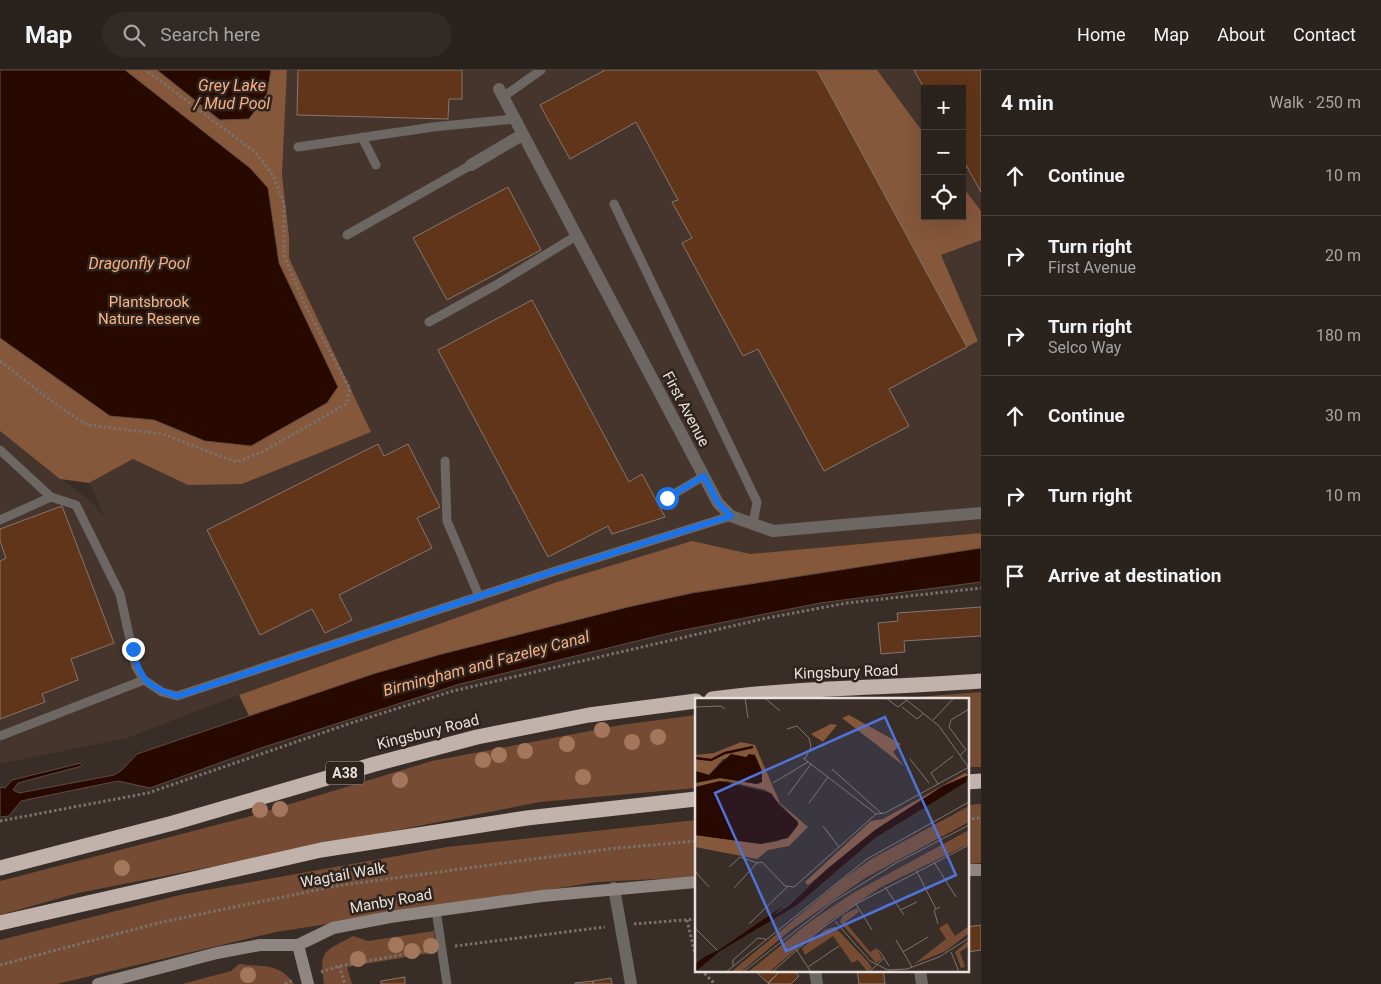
<!DOCTYPE html>
<html lang="en">
<head>
<meta charset="utf-8">
<style>
  body { margin:0; font-family:Roboto,sans-serif; background:#322a26; color:#f1f3f6 }
  .controls { position:absolute; right:15px; top:15px; display:grid; overflow:hidden; border-radius:0px; box-shadow:0 5px 20px #0002 }
  .controls button { width:45px; height:45px; display:grid; place-items:center; padding:0; border:0; border-bottom:1px solid #463f3b; background:#2a221d; color:#f1f3f6; font:25px sans-serif }
  .stop { position:absolute; width:15px; height:15px; margin:-11px; border:4px solid #1a73e8; border-radius:50%; background:#fff }
  .stop.end { background:#1a73e8; border-color:#fff; box-shadow:0 1px 5px #0008 }
  .list { margin:0; padding:0; list-style:none }
  h2 { display:flex; justify-content:space-between; align-items:center; height:65px; margin:0; padding:0 20px; font-size:21px }
  h2 small { font-size:16px; font-weight:400; color:#a5a4a4 }
  .list li { display:grid; grid-template-columns:32px 1fr auto; gap:15px; align-items:center; box-sizing:border-box; height:80px; padding:0 20px; border-top:1px solid #463f3b }
  .list b { display:block; font-size:19px; white-space:nowrap }
  .list p { margin:0; font-size:16px; white-space:nowrap; color:#a5a4a4 }
  .list em { font-size:16px; font-style:normal; color:#a5a4a4 }
  .icon { flex:none; width:28px; height:28px; fill:none; stroke:currentColor; stroke-width:2; stroke-linecap:round; stroke-linejoin:round }
  .map { position:relative; flex:none; width:981px; height:914px; overflow:hidden }
  header { display:flex; align-items:center; gap:30px; box-sizing:border-box; height:70px; padding:0 25px; background:#2a221d; border-bottom:1px solid #463f3b }
  header strong { font-size:24px }
  nav { display:flex; gap:28px; margin-inline-start:auto; font-size:18px }
  .search { width:350px; height:45px; background:#322a26; display:flex; align-items:center; gap:12px; box-sizing:border-box; padding:0 18px; border-radius:28px; color:#a5a4a4; font-size:19px }
  main { display:flex }
  aside { flex:1; background:#2a221d }
  .map>svg:first-child { display:block }
  .built { fill:#46352c; fill-rule:evenodd }
  .green { fill:#754c33 }
  .forest { fill:#85573b }
  .water { fill:#270900; stroke:#614a42 }
  .building { fill:#603519; stroke:#847770 }
  .lines { fill:none; stroke-linecap:round; stroke-linejoin:round }
  .path { stroke:#7a716c; stroke-width:3; stroke-dasharray:2.5 2.5; stroke-linecap:butt }
  .lane { stroke:#6d6764; stroke-width:9 }
  .street { stroke:#6d6764; stroke-width:12 }
  .secondary { stroke:#8f8681; stroke-width:12 }
  .highway { stroke:#c1b3ab; stroke-width:15 }
  .tree { fill:#a4775c }
  .route { stroke:#1a73e8; stroke-width:6 }
  .labels { text-anchor:middle; stroke-width:5; stroke-linejoin:round; paint-order:stroke }
  .shield { fill:#2e231d; stroke:#b0a7a3; stroke-width:1 }
  .shield-label { font-size:14px; font-weight:bold; fill:#e7e0dc }
  .park-label { font-size:15px; fill:#fcb388; stroke:#2e231d }
  .street-label { font-size:15px; fill:#e7e0dc; stroke:#2e231d }
  .water-label { font-size:16px; font-style:italic; fill:#f8af84; stroke:#2e231d }
  .inset-river { fill:none; stroke:#270900; stroke-width:2.5 }
  .inset-road { fill:none; stroke:#7e756f; stroke-width:1 }
  .view { fill:#5072d9; fill-opacity:0.15; stroke:#5072d9; stroke-width:2.5 }
  .inset-edge { fill:none; stroke:#e7e0dc; stroke-width:2.5 }
</style>
</head>
<body>
<header>
<strong>Map</strong>
<div class="search"><svg class="icon" aria-label="search" viewBox="0 0 24 24"><circle cx="10" cy="10" r="6"/><path d="M15 15l6 6"/></svg>Search here</div>
<nav><a>Home</a><a>Map</a><a>About</a><a>Contact</a></nav>
</header>
<main>
<div class="map">
<svg width="981" height="914" viewBox="0 0 981 914">
  <rect width="100%" height="100%" fill="#382d27"/>
  <path class="built" d="M287,0h694v478l-25,2 -328,57 -379,109 -10,-21 -112,43 -127,26v-333l93,72 13,16 -17,-36 44,-24 55,26 183,-53 -82,-174v-21l-7,-63zM925,19h37v127h-37z"/>
  <path class="green" d="M981,622v75h-14v-68h-76z
    M696,645v73l-156,14 -462,91 -78,22v-34l251,-65 181,-55 189,-36z
    M981,734v59l-14,1v-59z
    M696,750v57l-99,5 -321,50 -219,52h-57v-44l184,-46 263,-47z
    M434,861l2,21 -89,15 5,17h-28c-5,-35 0,-32 29,-48l15,5z
    M239,894c23,3 41,-1 55,20h-112l49,-13z"/>
  <path class="forest" d="M125,0h32l63,50 47,-26 4,-24h16l-5,104 7,63v21l82,174 -129,52 -54,1 -55,-26 -44,24 -29,-4 -60,-48v-93l110,78 44,4 51,21 133,-54 -59,-124 -11,-75 -18,-20z
    M817,0h60l48,65v81h37v-30l19,25v29l-40,15 37,86 -11,6z
    M981,463v15l-289,45 -254,62 -65,19 -124,42 -10,-21 318,-113 135,-41 58,13z"/>
  <path class="water" d="M0,0h125l125,98 18,20 11,75 59,124 -11,16 -76,43 -46,-5 -51,-21 -44,-4 -110,-78z
    M157,0h114l-4,24 -18,25 -29,1z
    M981,478v34l-161,21 -146,29 -214,52 -199,64 -111,40 -32,-7 -97,20 -12,15 -9,1v-30l5,1 7,-8 69,-17 1,3 -64,17 -5,7 6,3 95,-18 8,-5 15,-16 236,-80 65,-19 190,-48 64,-14z"/>
  <path class="building" d="M298,0h164v29h-13l-1,20 -151,-4z
    M605,0h212l150,277 -78,42 20,37 -85,45 -66,-122 -15,7 -61,-113 10,-5 -20,-36 6,-2 -42,-78 -66,37 -30,-54z
    M914,0h67v122l-19,-34v-69l-37,1z
    M508,117l33,63 -94,50 -34,-62z
    M532,230l97,182 13,-8 23,43 -53,17 -4,-8 -60,31 -110,-207z
    M378,374l6,12 24,-12 32,63 -23,11 15,30 -93,47 13,25 -27,13 -13,-24 -52,26 -53,-105z
    M62,436l52,137 -43,16 7,21 -36,14 3,8 -45,17v-158l6,-3 -6,-17v-12z
    M981,537v29l-77,5 1,11 -24,2 -3,-31 20,-2 -1,-8z
    M981,855v25l-14,2v-25z
    M754,900h27l-13,13z
    M781,900h12l6,6 -8,8h-23z
    M857,900h26l2,14h-26z
    M405,907v7h-24v-3z
    M611,908l1,6h-19v-3z
    M593,911v3h-18v-1z"/>
  <g class="lines">
    <path class="path" d="M0,291l58,45 29,19 76,9 73,28 26,-10 84,-48 4,-15 -45,-84 -21,-49v-52l-11,-29 -18,-23 -109,-82
      M967,749l14,-1
      M0,751l148,-28 200,-69 105,-33 314,-73 80,-15 134,-15
      M687,850l9,38
      M634,854l62,-5
      M455,876l150,-19
      M0,895l162,-43 174,-36 272,-37 88,-8
      M339,896l6,18
      M701,900l14,14
      M321,902l18,-6 90,-16
      M285,914l8,-4"/>
    <path class="lane" d="M503,27l38,-27
      M362,67l14,28
      M298,77l135,-20 81,-8
      M614,134l143,298 -4,22
      M347,165l124,-70
      M429,252l67,-37 80,-49
      M0,380l51,47
      M445,391l2,60 32,75
      M667,428l37,-22
      M0,450l51,-23 25,8 44,89 16,73 8,13 18,12 15,4 375,-124 179,-56
      M0,666l144,-56
      M436,840l11,74"/>
    <path class="street" d="M499,19l219,414 13,13 42,15 208,-18
      M471,95l51,-30
      M614,818l17,96
      M815,900l2,14
      M920,900l2,14"/>
    <path class="secondary" d="M967,800h14
      M298,875l10,39
      M98,914l119,-31 43,-8h38l35,-17 57,-11 152,-21 154,-14"/>
    <path class="highway" d="M712,629c89,-12 179,-11 269,-18
      M967,712l14,-1
      M0,798l173,-45 202,-59 102,-27 112,-22 107,-14
      M0,853l321,-73 206,-32 169,-19"/>
  </g>
  <g class="tree">
    <circle cx="602" cy="660" r="8"/>
    <circle cx="658" cy="667" r="8"/>
    <circle cx="632" cy="672" r="8"/>
    <circle cx="567" cy="674" r="8"/>
    <circle cx="525" cy="681" r="8"/>
    <circle cx="499" cy="685" r="8"/>
    <circle cx="483" cy="690" r="8"/>
    <circle cx="583" cy="707" r="8"/>
    <circle cx="400" cy="710" r="8"/>
    <circle cx="280" cy="739" r="8"/>
    <circle cx="260" cy="740" r="8"/>
    <circle cx="122" cy="798" r="8"/>
    <circle cx="396" cy="875" r="8"/>
    <circle cx="431" cy="876" r="8"/>
    <circle cx="412" cy="881" r="8"/>
    <circle cx="358" cy="889" r="8"/>
    <circle cx="248" cy="905" r="8"/>
  </g>
  <g class="lines">
    <path class="route" d="M133,579c6,30 15,39 45,47l374,-124 179,-56 -13,-13 -14,-27 -37,22"/>
  </g>
  <g class="labels">
    <rect class="shield" x="326" y="691.5" width="38" height="23" rx="4"/>
    <g class="shield-label">
      <text x="345" y="708">A38</text>
    </g>
    <g class="park-label">
      <text x="149" y="237">Plantsbrook<tspan x="149" dy="17">Nature Reserve</tspan></text>
    </g>
    <g class="street-label">
      <text transform="translate(686 339) rotate(62)" y="5">First Avenue</text>
      <text transform="translate(846 602) rotate(-2)" y="5">Kingsbury Road</text>
      <text transform="translate(428 662) rotate(-14)" y="5">Kingsbury Road</text>
      <text transform="translate(343 805) rotate(-10)" y="5">Wagtail Walk</text>
      <text transform="translate(391 831) rotate(-10)" y="5">Manby Road</text>
    </g>
    <g class="water-label">
      <text x="232" y="21">Grey Lake<tspan x="232" dy="18">/ Mud Pool</tspan></text>
      <text x="139" y="199">Dragonfly Pool</text>
      <text transform="translate(486 593) rotate(-15)" y="6">Birmingham and Fazeley Canal</text>
    </g>
  </g>
  <g transform="translate(695 628)">
    <rect width="274" height="274" fill="#382d27"/>
    <path d="M274,108v16l-104,56 -73,51 -51,43h-10l112,-93 30,-21zM274,132v14l-88,43 -51,34 -61,51h-21l63,-51 42,-28zM162,210l2,4 -14,10 25,30 7,-4 5,11 -6,4 -36,-41 3,-7zM252,225l8,13 14,-10v7l-23,18 -32,13 32,-25 -7,-11zM140,229l33,35 4,6 -5,3 -9,-11 -6,3 -19,-27 -28,19 -3,-7 24,-19zM274,242v6l-9,6 5,15 -4,1 -6,-16z" fill="#754c33"/>
    <path d="M154,17l52,29 -8,8 11,14 -62,-48zM136,26l6,1 -14,17 -12,-8zM46,44l14,3 25,58 28,24 -19,19 -21,4 -11,9 -62,-12v-12l66,9 18,-3 19,-19 -32,-32 -40,-9 -31,6v-4l25,-5 37,6 3,-17 -11,-10 -26,2 -14,16 -14,-4v-16l19,-2zM270,75l4,2 -26,11 -67,44 -68,55 -3,-3 66,-61 12,-2z" fill="#85573b"/>
    <path d="M36,56l15,3 3,-3 6,1 7,16v11l-5,2 -37,-6 -25,5v-12l14,4zM274,77l-3,7 -91,56 -78,67 -77,46 -25,21v-8l11,-8 13,-6 64,-44 -10,10 16,-10 38,-37 48,-39 68,-44zM25,83l51,12 8,12 19,17v3l-10,13 -27,6 -66,-9v-48z" fill="#270900"/>
    <path class="inset-river" d="M0,60l16,2 14,-7 28,-6"/>
    <path class="inset-road" d="M50,0l3,20M70,0l15,13M191,0l12,9 9,-7M209,0l35,28 30,42M0,9l26,-1 4,3M207,9l15,12 7,-6M238,22l21,-22M92,31l10,-3 12,12 2,9 -6,12M265,57l6,-5 -17,-23 2,-7 18,-11M108,60l73,56 9,-1 84,-46M215,61l19,24M137,71l49,44M78,85l35,-21M243,86l-7,-11 22,-17M93,97l23,-31M114,105l19,-26M128,128l16,21M239,164l22,35M34,169l11,-10 17,6M221,172l20,39M0,173l14,16M190,189l19,28M39,190l23,-25 5,-1 23,24 9,1 82,-73M161,206l16,26M205,212l17,-8M140,223l35,40 18,9 19,-1 32,-12 30,-19M54,226l38,-37M243,226l-4,-14 6,-3M0,230l22,22M201,242l16,27M101,251l15,23M184,252l10,16M208,254l25,-15M256,254l8,20M38,268v-6l25,-22 8,1M113,269l31,-21M31,274l141,-113 102,-57M48,274l88,-69 65,-40 73,-38M77,274l49,-43 35,-25 113,-59M174,274l15,-14"/>
    <path class="view" d="M190,19l71,158 -170,76 -71,-158z"/>
    <rect width="274" height="274" class="inset-edge"/>
  </g>
</svg>
<div class="controls">
<button>+</button>
<button>−</button>
<button><svg class="icon" aria-label="locate" viewBox="0 0 24 24"><circle cx="12" cy="12" r="6"/><path d="M12 2v4M12 18v4M2 12h4M18 12h4"/></svg></button>
</div>
<div class="stop" style="left:667px;top:428px"></div>
<div class="stop end" style="left:133px;top:579px"></div>
</div>
<aside>
<h2>4 min<small>Walk · 250 m</small></h2>
<ul class="list">
<li><svg class="icon" aria-label="ahead" viewBox="0 0 24 24"><path d="M12 20V5M6 11l6-6 6 6"/></svg><div><b>Continue</b></div><em>10 m</em></li>
<li><svg class="icon" aria-label="right" viewBox="0 0 24 24"><path d="M7 20v-9h11M14 6l5 5-5 5"/></svg><div><b>Turn right</b><p>First Avenue</p></div><em>20 m</em></li>
<li><svg class="icon" aria-label="right" viewBox="0 0 24 24"><path d="M7 20v-9h11M14 6l5 5-5 5"/></svg><div><b>Turn right</b><p>Selco Way</p></div><em>180 m</em></li>
<li><svg class="icon" aria-label="ahead" viewBox="0 0 24 24"><path d="M12 20V5M6 11l6-6 6 6"/></svg><div><b>Continue</b></div><em>30 m</em></li>
<li><svg class="icon" aria-label="right" viewBox="0 0 24 24"><path d="M7 20v-9h11M14 6l5 5-5 5"/></svg><div><b>Turn right</b></div><em>10 m</em></li>
<li><svg class="icon" aria-label="arrive" viewBox="0 0 24 24"><path d="M6 21V4h12l-3 4 3 4H6"/></svg><div><b>Arrive at destination</b></div></li>
</ul>
</aside>
</main>
</body>
</html>
